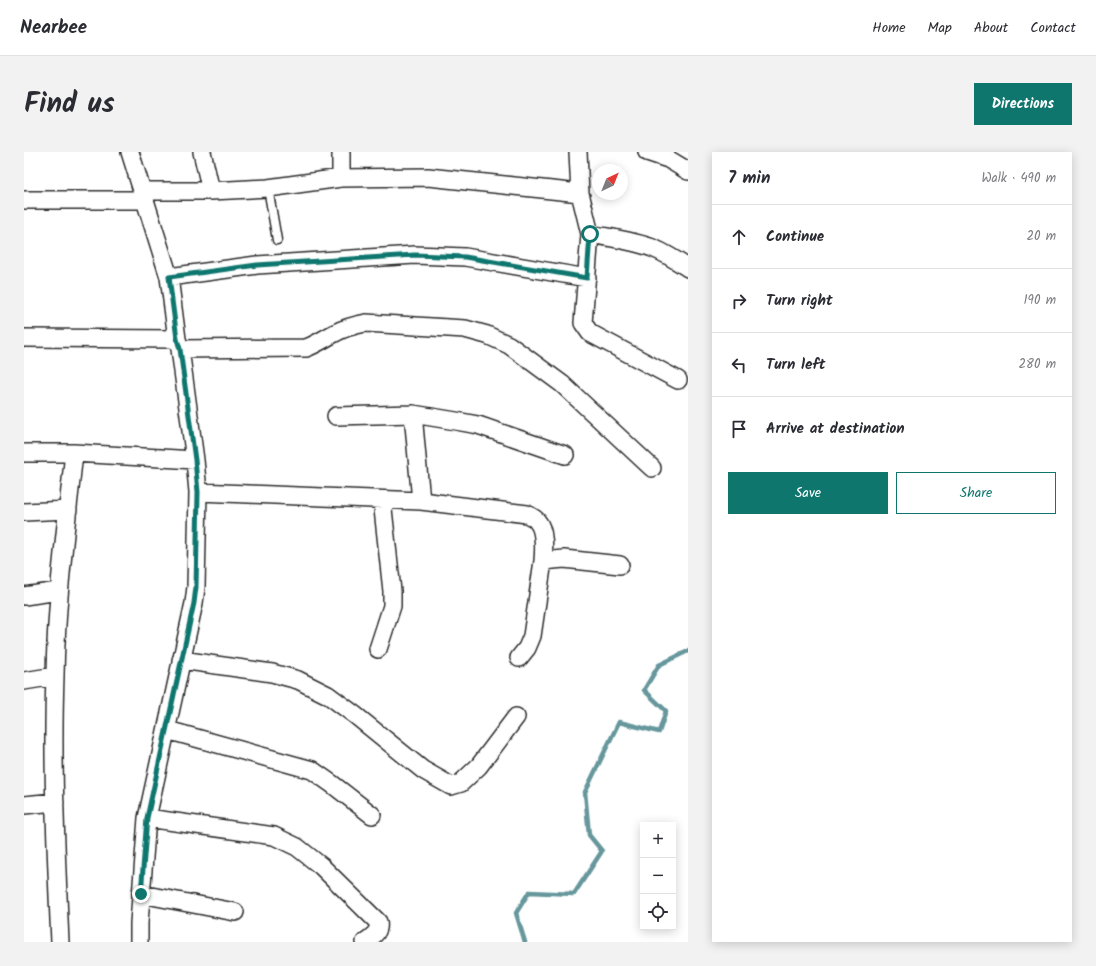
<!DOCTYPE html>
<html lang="en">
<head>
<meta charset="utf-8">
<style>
  body { margin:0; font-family:Kalam,sans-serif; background:#f2f2f3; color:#2b2b33 }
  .controls { position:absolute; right:12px; bottom:12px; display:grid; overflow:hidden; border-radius:0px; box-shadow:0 2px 10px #0003 }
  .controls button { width:36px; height:36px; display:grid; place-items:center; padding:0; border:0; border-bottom:1px solid #e1e1e2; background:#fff; color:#2b2b33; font:20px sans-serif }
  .compass { position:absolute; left:568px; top:12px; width:36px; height:36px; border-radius:50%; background:#fff; box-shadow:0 2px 10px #0003; rotate:43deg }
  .stop { position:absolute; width:12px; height:12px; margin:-9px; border:3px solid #0f766e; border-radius:50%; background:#fff }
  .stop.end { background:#0f766e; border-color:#fff; box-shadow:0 1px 4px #0008 }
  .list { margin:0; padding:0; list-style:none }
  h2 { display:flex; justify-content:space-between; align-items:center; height:52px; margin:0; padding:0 16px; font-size:17px }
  h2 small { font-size:13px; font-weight:400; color:#7c7c81 }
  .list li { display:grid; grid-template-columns:26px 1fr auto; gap:12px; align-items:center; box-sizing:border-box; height:64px; padding:0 16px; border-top:1px solid #e1e1e2 }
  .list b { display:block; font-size:15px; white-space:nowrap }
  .list em { font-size:13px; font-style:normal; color:#7c7c81 }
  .actions { display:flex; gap:8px; padding:12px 16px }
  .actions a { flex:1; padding:9px 0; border:1px solid #0f766e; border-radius:0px; text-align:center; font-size:14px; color:#0f766e }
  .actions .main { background:#0f766e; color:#fff }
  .icon { flex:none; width:22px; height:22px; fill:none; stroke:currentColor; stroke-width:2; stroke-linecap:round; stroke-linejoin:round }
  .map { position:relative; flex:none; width:664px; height:790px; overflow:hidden; border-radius:0px }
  header { display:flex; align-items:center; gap:24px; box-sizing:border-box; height:56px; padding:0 20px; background:#fff; border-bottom:1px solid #e1e1e2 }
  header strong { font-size:19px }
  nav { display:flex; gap:22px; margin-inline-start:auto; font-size:14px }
  .intro { display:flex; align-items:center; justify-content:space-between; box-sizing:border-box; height:96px; padding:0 24px }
  h1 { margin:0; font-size:28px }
  .button { padding:10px 18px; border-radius:0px; background:#0f766e; color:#fff; font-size:14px; font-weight:700 }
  main { display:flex; gap:24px; padding:0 24px }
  aside { flex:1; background:#fff; border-radius:0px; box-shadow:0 2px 10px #0003 }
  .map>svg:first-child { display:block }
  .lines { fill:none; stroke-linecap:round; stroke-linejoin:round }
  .stream { stroke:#66979c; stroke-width:4.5 }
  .service-casing { stroke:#2b2b2b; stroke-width:11 }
  .minor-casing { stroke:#2b2b2b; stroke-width:20 }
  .service { stroke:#fff; stroke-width:8 }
  .minor { stroke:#fff; stroke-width:17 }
  .route { stroke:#0f766e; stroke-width:5 }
</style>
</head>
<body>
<header>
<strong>Nearbee</strong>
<nav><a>Home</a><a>Map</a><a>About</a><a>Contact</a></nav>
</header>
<div class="intro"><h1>Find us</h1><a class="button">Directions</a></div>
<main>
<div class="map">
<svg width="664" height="790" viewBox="0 0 664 790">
  <rect width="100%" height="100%" fill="#fff"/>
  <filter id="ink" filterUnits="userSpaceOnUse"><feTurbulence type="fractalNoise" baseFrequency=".025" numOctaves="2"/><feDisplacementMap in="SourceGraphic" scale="8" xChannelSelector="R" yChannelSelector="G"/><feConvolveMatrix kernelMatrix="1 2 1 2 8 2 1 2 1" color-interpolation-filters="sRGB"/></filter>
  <g filter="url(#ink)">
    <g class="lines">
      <path class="stream" d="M501,790l-9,-29 13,-21 45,2 28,-43 -13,-16 -4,-43 34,-70 40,10 7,-21 -22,-21 15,-25 29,-14"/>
      <g class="service-casing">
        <path id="service" d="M244,36l9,52"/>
      </g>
      <g class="minor-casing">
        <path id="minor" d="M106,0l39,125 8,62 3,10 15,111 3,32 -2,95 -2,16 -47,215 -8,105v19
          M178,0l9,39
          M554,0l2,41 10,41 -7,89 7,10 88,47
          M623,0l21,7 20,12
          M317,26v-26
          M118,39h69l57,-3 73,-10 87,-1 152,16
          M0,48h121
          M566,82c21,4 45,7 65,15 12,5 22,12 33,19
          M145,125l88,-12 158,-10 50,2 122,21
          M0,186l153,1
          M156,197l126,-1c11,-4 19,-10 29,-15 9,-5 20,-8 31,-10l99,6 22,6 22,10 53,39 90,84
          M389,262l8,87
          M312,264l77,-2 43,7 22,4 87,30
          M0,301h50
          M174,340l223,9 106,13c3,2 8,4 10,7 8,9 7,28 6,40l21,-2 56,6
          M0,360l44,-2
          M0,444l35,-5
          M354,497l14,-43v-15l-10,-91
          M495,506l8,-10 5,-12 11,-75
          M157,508l91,13 26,7 30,15 27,20 68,55 28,16 10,-3 18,-17 37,-49
          M0,529l31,-5
          M143,578l145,40 20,14 40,31
          M0,653l31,-3
          M123,666l127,18 23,11 24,19 57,56c2,10 -5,14 -13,20
          M117,742l94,18
          M36,790c-4,-89 -8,-178 -5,-266 1,-75 11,-149 19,-223l121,7"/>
      </g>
      <use href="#service" class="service"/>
      <use href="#minor" class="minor"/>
    </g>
  </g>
  <g class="lines" filter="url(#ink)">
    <path class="route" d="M117,742l6,-76 47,-215 2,-16 2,-95 -3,-32 -15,-111 -3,-10 -8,-62 88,-12 158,-10 50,2 122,21 3,-44"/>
  </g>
</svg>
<div class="controls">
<button>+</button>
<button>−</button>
<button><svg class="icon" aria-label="locate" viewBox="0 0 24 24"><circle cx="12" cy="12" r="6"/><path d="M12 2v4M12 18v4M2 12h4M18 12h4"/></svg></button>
</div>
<svg class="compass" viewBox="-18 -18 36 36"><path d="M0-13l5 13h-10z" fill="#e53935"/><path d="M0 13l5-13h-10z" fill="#7c7c81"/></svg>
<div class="stop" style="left:566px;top:82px"></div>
<div class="stop end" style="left:117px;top:742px"></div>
</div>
<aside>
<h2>7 min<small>Walk · 490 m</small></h2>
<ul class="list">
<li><svg class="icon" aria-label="ahead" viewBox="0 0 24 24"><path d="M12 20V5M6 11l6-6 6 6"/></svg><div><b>Continue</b></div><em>20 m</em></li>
<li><svg class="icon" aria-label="right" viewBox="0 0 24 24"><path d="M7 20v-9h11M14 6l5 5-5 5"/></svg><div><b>Turn right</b></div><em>190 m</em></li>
<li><svg class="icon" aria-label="left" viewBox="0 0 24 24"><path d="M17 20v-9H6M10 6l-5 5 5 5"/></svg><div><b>Turn left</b></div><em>280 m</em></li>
<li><svg class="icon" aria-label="arrive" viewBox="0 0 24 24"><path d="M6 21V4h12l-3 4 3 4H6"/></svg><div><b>Arrive at destination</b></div></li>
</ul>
<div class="actions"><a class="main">Save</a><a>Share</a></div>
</aside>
</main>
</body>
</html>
